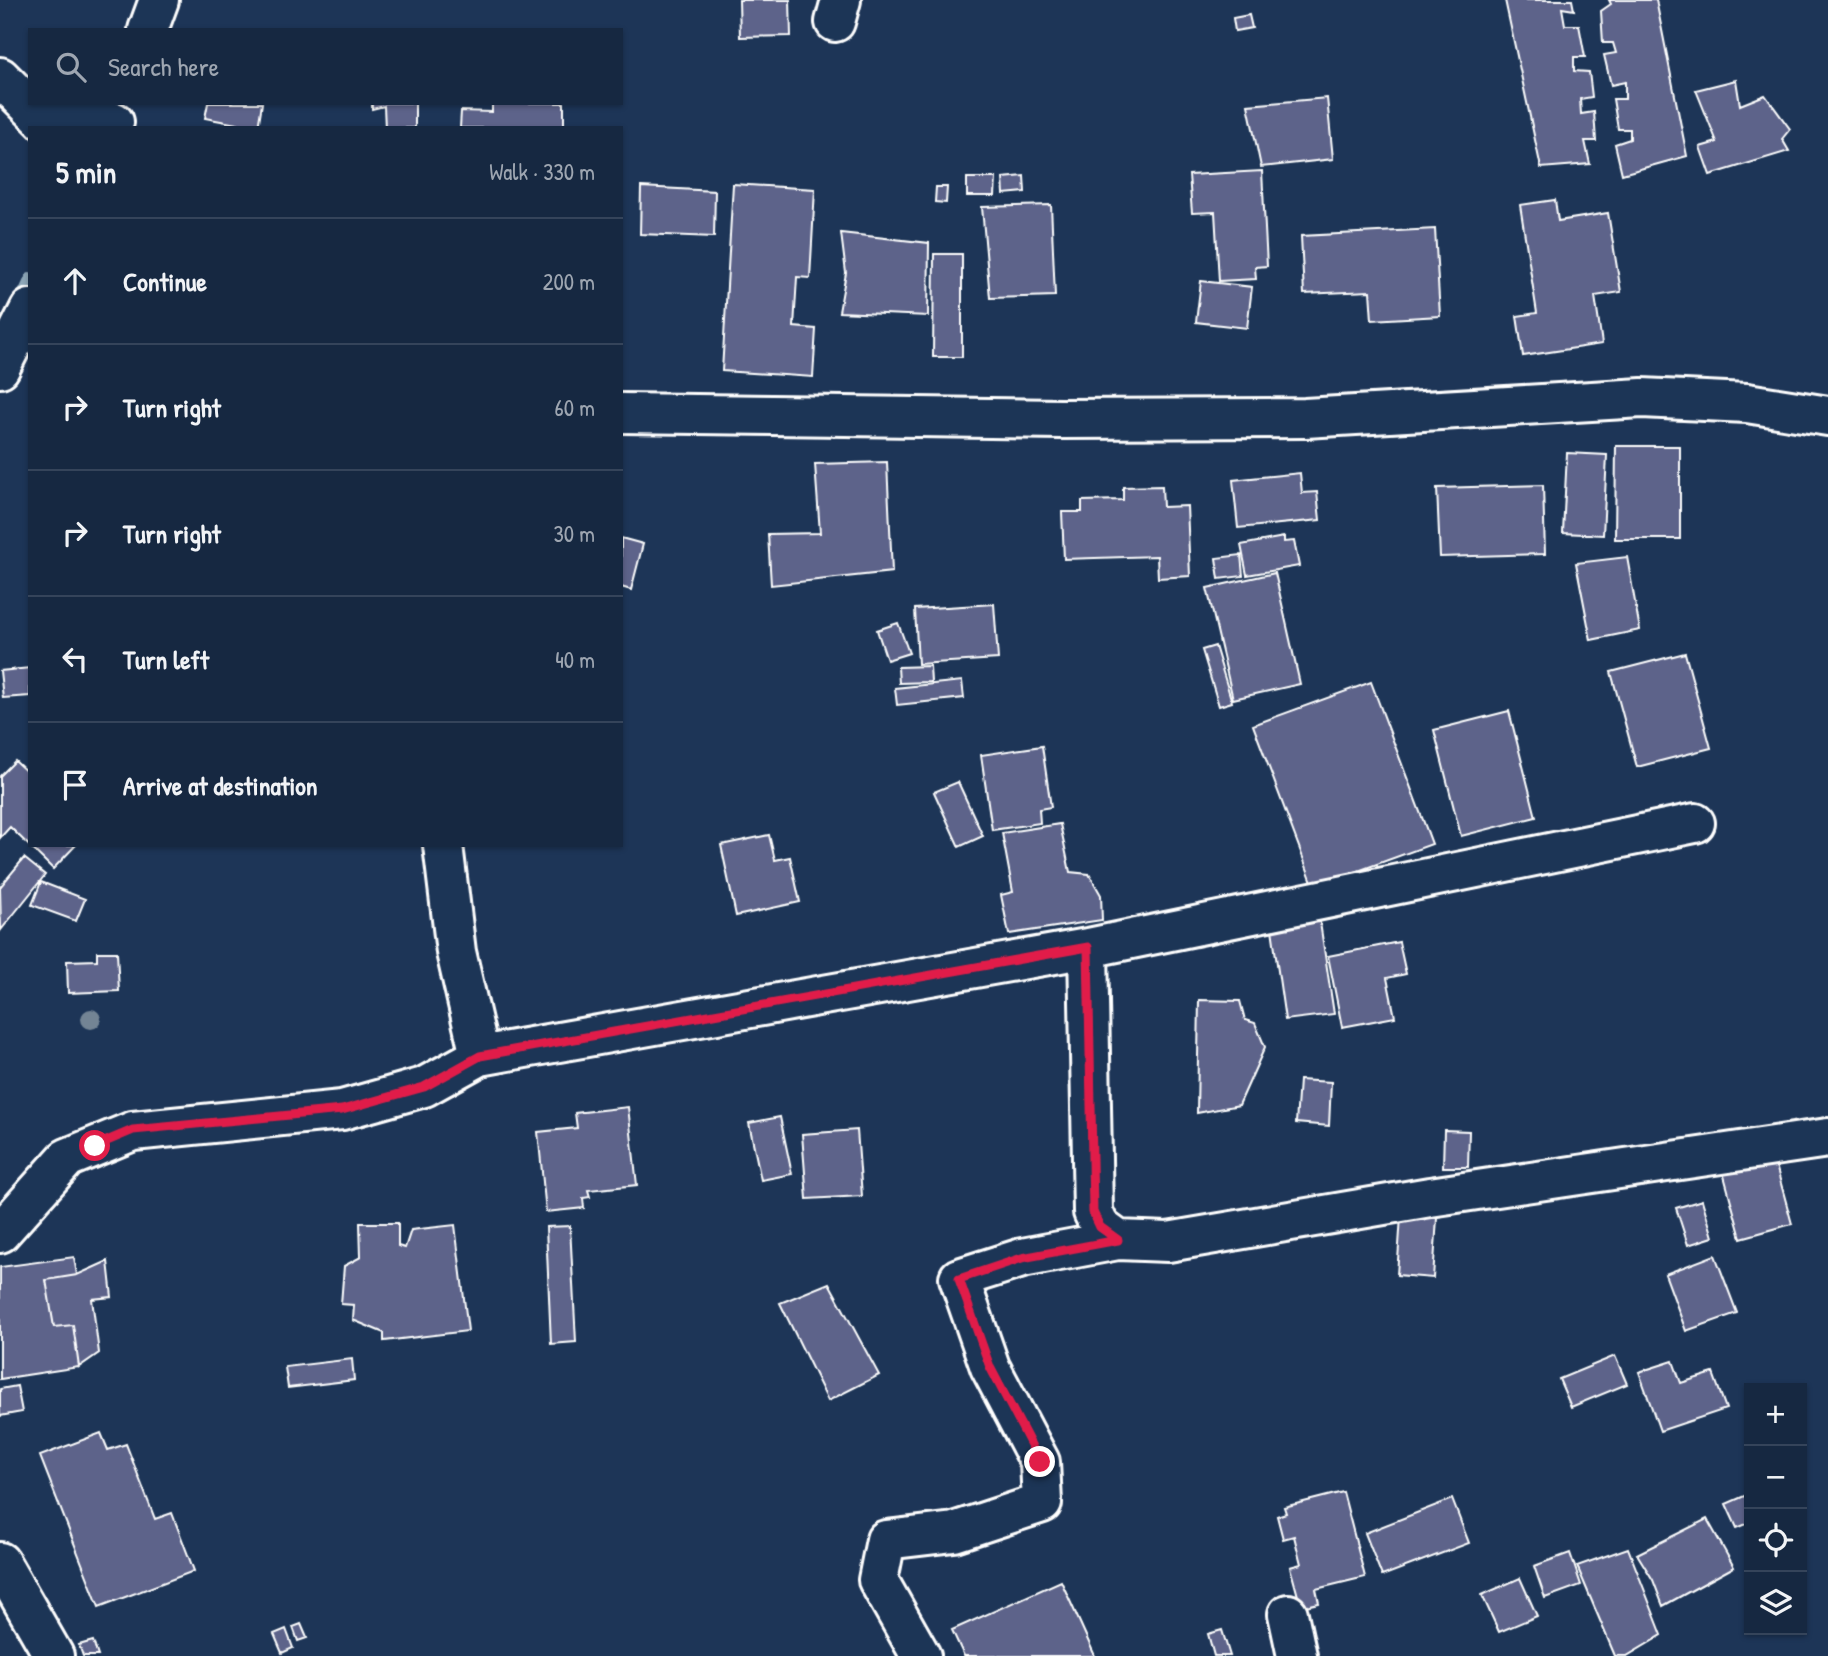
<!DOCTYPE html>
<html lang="en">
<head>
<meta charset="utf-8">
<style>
  body { margin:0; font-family:"Patrick Hand",sans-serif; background:#1f3048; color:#f1f3f6 }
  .controls { position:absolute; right:21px; bottom:21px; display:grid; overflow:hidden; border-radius:0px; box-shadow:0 2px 5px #0004 }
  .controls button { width:63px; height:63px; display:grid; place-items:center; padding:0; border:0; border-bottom:2px solid #35445a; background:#162841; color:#f1f3f6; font:35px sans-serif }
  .stop { position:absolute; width:21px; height:21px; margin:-16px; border:5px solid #e11d48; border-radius:50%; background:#fff }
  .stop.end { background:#e11d48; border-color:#fff; box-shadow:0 2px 7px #0008 }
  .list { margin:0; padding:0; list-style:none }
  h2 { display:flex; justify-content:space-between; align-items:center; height:91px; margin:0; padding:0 28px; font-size:30px }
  h2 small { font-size:23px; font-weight:400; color:#9ea6b1 }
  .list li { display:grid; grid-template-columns:46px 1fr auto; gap:21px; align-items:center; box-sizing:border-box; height:126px; padding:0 28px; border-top:2px solid #35445a }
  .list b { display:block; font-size:26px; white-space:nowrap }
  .list em { font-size:23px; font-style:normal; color:#9ea6b1 }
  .icon { flex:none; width:38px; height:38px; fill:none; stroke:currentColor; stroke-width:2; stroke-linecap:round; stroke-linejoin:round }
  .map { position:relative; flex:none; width:1828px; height:1656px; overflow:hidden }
  .search { position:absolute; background:#162841; box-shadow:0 2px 5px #0004; left:28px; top:28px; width:595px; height:77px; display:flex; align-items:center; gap:18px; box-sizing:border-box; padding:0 24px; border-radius:0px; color:#9ea6b1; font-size:26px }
  .panel { position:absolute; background:#162841; box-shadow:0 2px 5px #0004; left:28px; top:126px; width:595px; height:721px; border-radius:0px }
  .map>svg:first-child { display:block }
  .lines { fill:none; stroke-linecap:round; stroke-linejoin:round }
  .stream { stroke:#8ea7b8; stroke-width:10 }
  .building { fill:#5d648a; stroke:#fff; stroke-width:2 }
  .minor-casing { stroke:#fff; stroke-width:44 }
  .minor { stroke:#1d3557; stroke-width:38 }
  .tree { fill:#738494 }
  .route { stroke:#e11d48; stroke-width:9 }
</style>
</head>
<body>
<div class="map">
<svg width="1828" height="1656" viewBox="0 0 1828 1656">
  <rect width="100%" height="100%" fill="#1d3557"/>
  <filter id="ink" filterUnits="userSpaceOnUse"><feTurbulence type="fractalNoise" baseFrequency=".0143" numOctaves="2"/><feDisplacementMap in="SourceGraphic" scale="14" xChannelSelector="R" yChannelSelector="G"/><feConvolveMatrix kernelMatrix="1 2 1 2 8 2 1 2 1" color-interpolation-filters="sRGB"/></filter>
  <g filter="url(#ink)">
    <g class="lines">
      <path class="stream" d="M18,304l12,-26"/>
    </g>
    <path class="building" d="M739,0h51l1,36 -51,1z
      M1505,0h67l2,10 -12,-2 3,17h14l6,32h-11v14l15,1 3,25 -12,2 1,15 13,-2 2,29h-11l5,23 -49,4z
      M1609,0h47l31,156 -65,18 -7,-30 15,-5v-10h-12l-5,-30h12v-17l-14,3 -7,-30 12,-2 -3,-10h-10l-2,-32 10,-7z
      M1249,15l3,13 -17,3 -2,-13z
      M1736,80l4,25 25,-10 25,34 -8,10 7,12 -79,24 -10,-28 17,-5 -21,-52z
      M1327,98l6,61 -72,8 -13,-62z
      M208,103h54l-4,25 -53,-10z
      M372,103h43v25h-30l-1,-22 -12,3z
      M492,103h72v25h-104l1,-17 31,1z
      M1262,171l5,95 -12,1 1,12 -37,2 -4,-69 -23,1 -3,-38z
      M1024,176l1,16 -21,2 -1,-16z
      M967,178h29l-1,18h-28z
      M733,184l82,5 -5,89 -13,-1 -3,50 22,2 -3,48 -91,-6z
      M641,187l74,4 -1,46 -74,-3z
      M936,187h11l-1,16 -11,-1z
      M1555,200l3,21 50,-8 13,79 -26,4 7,48 -79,12 -6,-40 20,-3 -17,-108z
      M1051,205l4,91 -65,2 -8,-91z
      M1435,229l5,87 -68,4 -2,-29 -66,3 -3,-58z
      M841,233l88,10 -1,73 -89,-4 7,-39z
      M934,254h28v103h-29z
      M1201,281l51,6 -5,41 -51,-6z
      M1616,446h64v93h-65z
      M1567,453l40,2 -4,80 -40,-2z
      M887,462l5,110 -121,13 -3,-51 52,-1 -5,-69z
      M1300,473l2,20 15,-1 3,28 -82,8 -5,-48z
      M1543,485l2,69 -105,3 -3,-69z
      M1162,486l1,21 24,-1 3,70 -32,2 -1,-22 -93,3 -2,-47h20v-11l41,-1v-13z
      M1284,537v5l10,-1 5,25 -52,9 -6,-30z
      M621,538l22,6 -12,46 -10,-3z
      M1241,555l2,21 -24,3 -3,-21z
      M1627,557l13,73 -49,10 -15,-77z
      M1275,573l25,111 -67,15 -26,-111z
      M994,604l4,55 -80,5 -3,-55z
      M898,623l11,30 -22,7 -10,-30z
      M1215,646l17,56 -13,4 -17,-56z
      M1685,653l26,95 -74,19 -26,-95z
      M930,666l1,16 -32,1 -1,-16z
      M30,668v28l-27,2 -3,-27z
      M962,681l2,17 -67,7 -2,-17z
      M1371,682l61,162 -118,43 -61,-162z
      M1509,711l27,106 -75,19 -27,-106z
      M1042,746l9,61 -12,2 1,14 -48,7 -11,-75z
      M15,761l15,14v70h46l-23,24 -43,-42 -10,11v-62z
      M958,782l25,54 -24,11 -25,-55z
      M1060,824l10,48 19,2 12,21 1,25 -93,14 -8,-39 12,-3 -11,-59z
      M769,835l6,25 15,-3 10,45 -64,14 -15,-71z
      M24,858l21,17 -44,55 -1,-43z
      M41,882l44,17 -9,22 -44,-16z
      M1319,916l15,98 -49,6 -14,-98z
      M1399,942l7,32 -19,4 8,39 -53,10 -14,-71z
      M97,952h20l2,39 -51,2 -1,-32 30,-1z
      M1199,1000l41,1 5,19 10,3 10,24 -26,58 -42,8z
      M1299,1080l32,2 -2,44 -33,-3z
      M628,1107l9,78 -49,5 2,7 -7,1 1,10 -38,4 -8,-80 39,-4 -2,-15z
      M780,1117l12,57 -31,6 -12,-57z
      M857,1130l5,66 -55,3 -5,-65z
      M1444,1130l25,1 -1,36h-25z
      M1774,1158l18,66 -51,14 -18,-66z
      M1702,1200l11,37 -25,8 -12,-37z
      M1401,1216l36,2 -4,60 -36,-3z
      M360,1223h38v23l7,2 6,-18 44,-5 13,106 -84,10v-8l-31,-13 1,-15 -13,-1 3,-38 17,-9z
      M570,1226l6,116 -25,2 -5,-117z
      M1715,1255l22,58 -51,18 -21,-57z
      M74,1257l3,18 -31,5 8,47 19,-2 6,42 -79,12v-112z
      M108,1261l4,36 -20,2 7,54 -20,14 -6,-42 -19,2 -8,-47 31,-5z
      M829,1283l50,92 -51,26 -48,-98z
      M1615,1356l12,28 -56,23 -12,-28z
      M352,1359l2,21 -66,8 -3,-21z
      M1673,1361l8,22 32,-10 13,36 -66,22 -21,-59z
      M17,1386l5,26 -22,4v-27z
      M101,1433l7,17 18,-6 29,75 17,-6 22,58 -95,36 -59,-151z
      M1343,1492l22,85 -49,12 3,14 -18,4 -11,-40 11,-3 -7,-28 -11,3 -6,-23 9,-3 -2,-6z
      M1749,1494v29l-12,5 -11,-24z
      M1452,1499l17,44 -87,33 -17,-43z
      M1707,1519l27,48 -71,39 -10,-26 -16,-26z
      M1628,1548l34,87 -35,21h-12l-38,-90z
      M1570,1553l11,32 -36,13 -11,-32z
      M1520,1578l17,38 -38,16 -17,-37z
      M1061,1581l34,75h-131l-12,-26z
      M301,1624l6,14 -9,3 -5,-14z
      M286,1629l7,19 -11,5 -8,-19z
      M1222,1630l8,26h-16l-6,-22z
      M93,1641l5,15h-15l-4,-11z"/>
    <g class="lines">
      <g class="minor-casing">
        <path id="minor" d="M835,22l6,-22
          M148,30l11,-30
          M0,77l51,51
          M46,103l38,16 30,3
          M0,368l30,-59
          M621,413l440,6 244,-1 337,-20 105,5 81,13
          M443,845l13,107 24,104 608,-108 607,-125
          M1088,948l5,264 7,15 18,13 50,2 262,-45 398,-59
          M0,1233l67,-75 66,-27 209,-21 82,-23 56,-31
          M0,1562l54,94
          M1288,1614l9,42
          M921,1656l-43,-76 8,-40 68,-8 88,-29 -2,-41 -50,-95 -31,-89 63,-20 96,-18"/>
      </g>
      <use href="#minor" class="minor"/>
    </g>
    <circle class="tree" cx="91" cy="1019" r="10"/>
  </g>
  <g class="lines" filter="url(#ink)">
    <path class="route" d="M95,1146l38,-16 209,-20 82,-23 56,-31 608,-109 5,265 7,15 18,13 -96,18 -63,21 31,88 50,95"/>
  </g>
</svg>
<div class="controls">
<button>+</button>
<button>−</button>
<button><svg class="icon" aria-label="locate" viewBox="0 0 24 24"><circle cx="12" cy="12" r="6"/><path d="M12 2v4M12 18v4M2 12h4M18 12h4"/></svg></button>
<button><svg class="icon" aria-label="layers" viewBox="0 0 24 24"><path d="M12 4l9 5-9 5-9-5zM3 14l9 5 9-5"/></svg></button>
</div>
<div class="stop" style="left:95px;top:1146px"></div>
<div class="stop end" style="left:1040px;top:1462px"></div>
<div class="search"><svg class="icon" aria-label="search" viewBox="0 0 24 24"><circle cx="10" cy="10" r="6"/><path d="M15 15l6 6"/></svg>Search here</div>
<section class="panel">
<h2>5 min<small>Walk · 330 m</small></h2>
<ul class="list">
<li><svg class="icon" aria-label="ahead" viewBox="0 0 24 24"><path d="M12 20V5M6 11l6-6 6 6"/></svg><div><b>Continue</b></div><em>200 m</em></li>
<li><svg class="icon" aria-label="right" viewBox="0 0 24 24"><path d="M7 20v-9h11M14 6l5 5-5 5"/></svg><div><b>Turn right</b></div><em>60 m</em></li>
<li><svg class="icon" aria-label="right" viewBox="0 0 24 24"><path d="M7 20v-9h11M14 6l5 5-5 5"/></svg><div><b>Turn right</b></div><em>30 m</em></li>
<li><svg class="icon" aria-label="left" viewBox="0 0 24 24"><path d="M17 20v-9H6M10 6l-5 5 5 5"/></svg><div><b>Turn left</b></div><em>40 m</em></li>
<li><svg class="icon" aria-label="arrive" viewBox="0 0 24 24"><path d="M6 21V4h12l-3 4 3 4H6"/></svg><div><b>Arrive at destination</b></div></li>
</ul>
</section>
</div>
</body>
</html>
